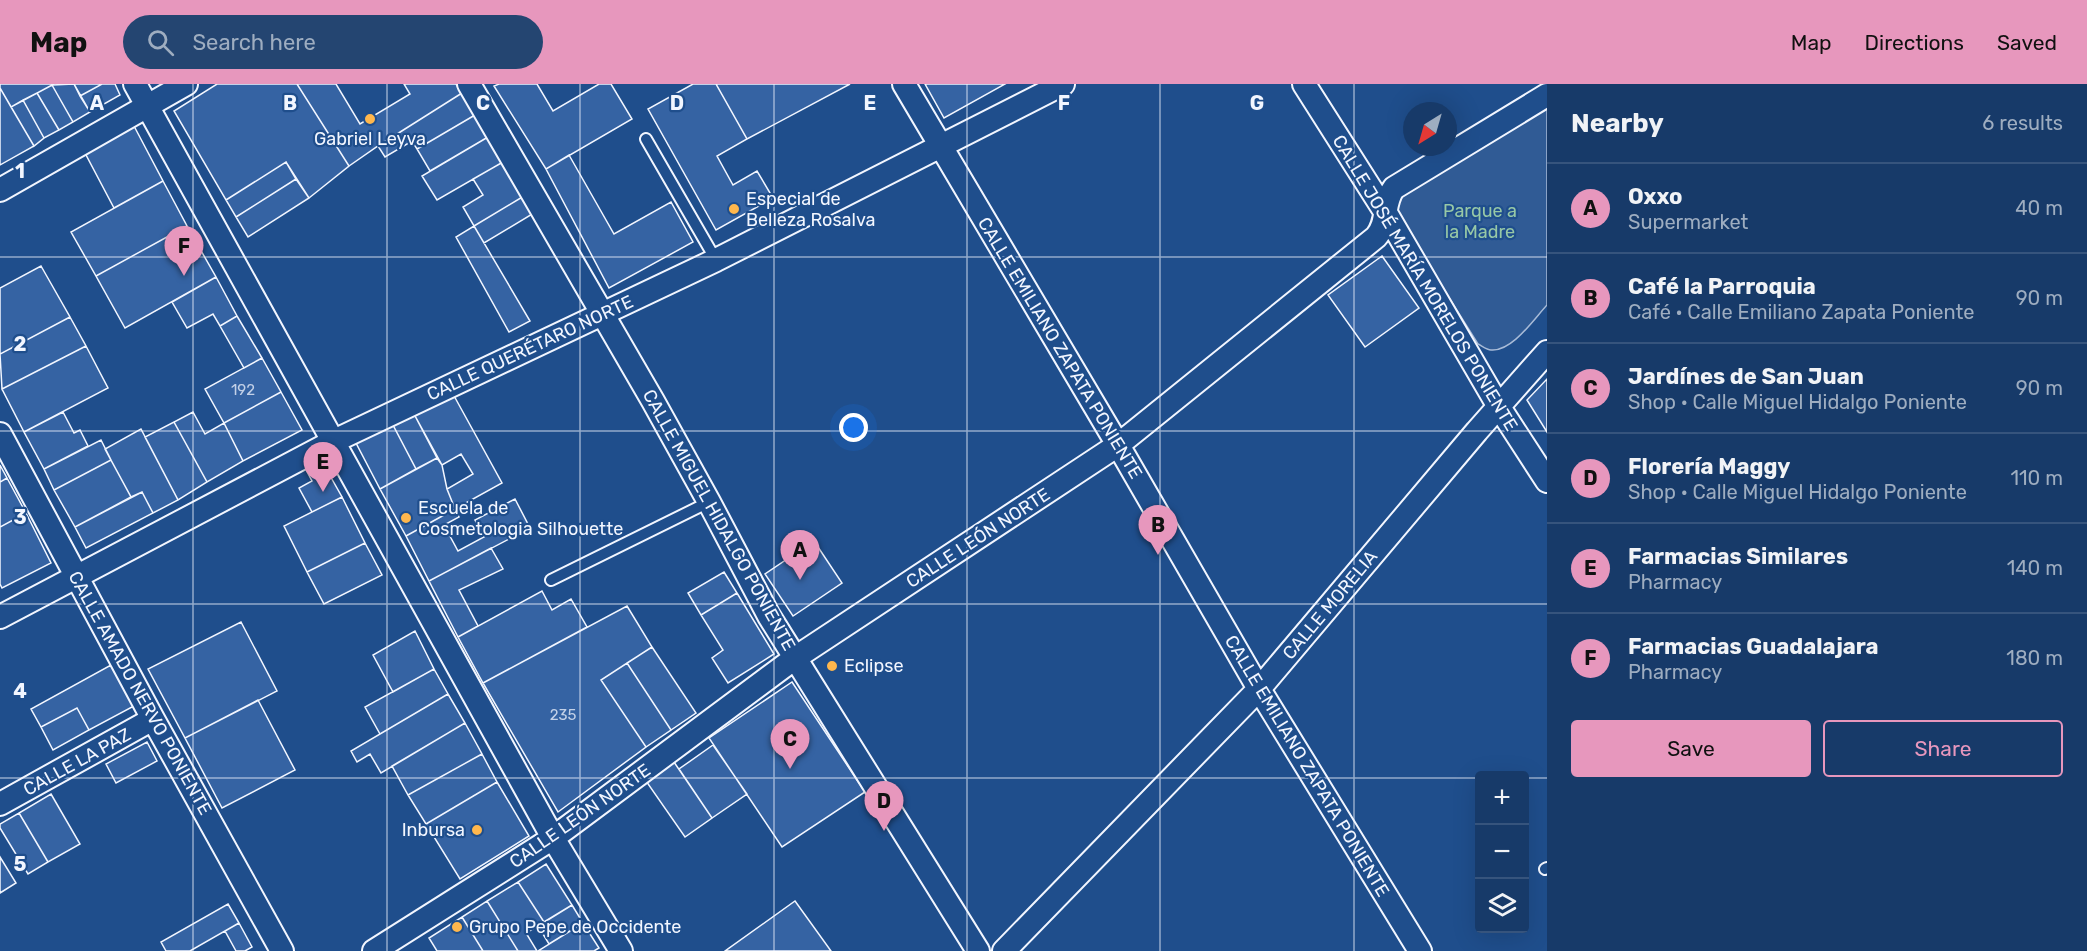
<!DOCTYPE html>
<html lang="en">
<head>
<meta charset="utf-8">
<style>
  body { margin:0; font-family:Rubik,sans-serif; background:#244571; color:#f1f3f6 }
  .controls { position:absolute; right:18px; bottom:18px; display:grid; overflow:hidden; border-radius:6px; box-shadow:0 6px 24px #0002 }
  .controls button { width:54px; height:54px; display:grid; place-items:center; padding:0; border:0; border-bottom:2px solid #36547d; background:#173a69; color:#f1f3f6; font:30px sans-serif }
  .compass { position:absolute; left:1403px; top:18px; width:54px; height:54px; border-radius:50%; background:#173a69; box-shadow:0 6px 24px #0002; rotate:217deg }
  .you { position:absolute; left:854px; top:344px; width:21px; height:21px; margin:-15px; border:4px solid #fff; border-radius:50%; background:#1a73e8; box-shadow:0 0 0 9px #1a73e833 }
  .badge { display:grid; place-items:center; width:39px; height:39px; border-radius:50%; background:#e797bd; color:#111; font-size:20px; font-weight:700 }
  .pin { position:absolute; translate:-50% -50px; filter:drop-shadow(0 2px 3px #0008) }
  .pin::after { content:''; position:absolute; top:32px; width:21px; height:18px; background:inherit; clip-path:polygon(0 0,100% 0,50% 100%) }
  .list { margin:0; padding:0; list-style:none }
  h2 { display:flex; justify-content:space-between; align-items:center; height:78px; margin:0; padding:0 24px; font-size:26px }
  h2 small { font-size:20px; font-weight:400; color:#9eadc0 }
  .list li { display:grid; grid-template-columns:39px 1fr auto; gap:18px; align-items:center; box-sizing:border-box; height:90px; padding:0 24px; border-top:2px solid #36547d }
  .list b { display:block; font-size:22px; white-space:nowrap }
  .list p { margin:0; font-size:20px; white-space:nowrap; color:#9eadc0 }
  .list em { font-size:20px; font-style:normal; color:#9eadc0 }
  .actions { display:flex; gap:12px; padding:18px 24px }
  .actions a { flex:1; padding:14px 0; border:2px solid #e797bd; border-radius:6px; text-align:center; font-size:21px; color:#e797bd }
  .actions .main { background:#e797bd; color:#111 }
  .icon { flex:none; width:33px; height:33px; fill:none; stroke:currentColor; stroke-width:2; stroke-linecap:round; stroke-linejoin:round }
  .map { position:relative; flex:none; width:1547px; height:867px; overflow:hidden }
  header { display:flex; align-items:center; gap:36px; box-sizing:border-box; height:84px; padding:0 30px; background:#e797bd; color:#111 }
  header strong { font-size:28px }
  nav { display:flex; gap:33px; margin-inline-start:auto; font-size:21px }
  .search { width:420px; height:54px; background:#244571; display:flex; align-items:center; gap:15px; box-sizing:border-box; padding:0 21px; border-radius:33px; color:#9eadc0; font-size:22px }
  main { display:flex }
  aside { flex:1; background:#173a69 }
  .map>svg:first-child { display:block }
  .green { fill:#305b95; stroke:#a8bbd7; stroke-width:1.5 }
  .building { fill:#3563a3; stroke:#f2f6ff; stroke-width:1.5 }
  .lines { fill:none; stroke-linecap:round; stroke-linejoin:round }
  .service-casing { stroke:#f2f6ff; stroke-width:14 }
  .minor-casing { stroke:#f2f6ff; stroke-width:26 }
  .service { stroke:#1f4e8c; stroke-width:10 }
  .minor { stroke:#1f4e8c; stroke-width:22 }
  .grid { fill:none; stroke:#f2f6ff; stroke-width:1.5; stroke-opacity:0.55 }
  .poi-dot { fill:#ffb74d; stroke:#1f4e8c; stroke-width:2 }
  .labels { text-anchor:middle; stroke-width:4.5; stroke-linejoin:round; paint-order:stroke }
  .number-label { font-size:15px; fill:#c3d1e8 }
  .poi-label { font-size:18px; fill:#f2f6ff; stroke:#1f4e8c; text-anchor:start }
  .park-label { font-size:18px; fill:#97c8a6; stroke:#1f4e8c }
  .street-label { font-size:18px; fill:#f2f6ff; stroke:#1f4e8c }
  .grid-label { font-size:20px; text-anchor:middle; font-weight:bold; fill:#f2f6ff; stroke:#1f4e8c; stroke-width:4.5; stroke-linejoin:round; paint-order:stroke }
</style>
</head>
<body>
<header>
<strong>Map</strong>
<div class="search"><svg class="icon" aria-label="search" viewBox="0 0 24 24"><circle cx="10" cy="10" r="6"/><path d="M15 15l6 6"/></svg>Search here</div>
<nav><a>Map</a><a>Directions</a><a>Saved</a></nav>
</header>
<main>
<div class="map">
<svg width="1547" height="867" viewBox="0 0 1547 867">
  <rect width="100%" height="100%" fill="#1f4e8c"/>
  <path class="green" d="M1547,18v203c-13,14 -35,47 -56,45 -4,0 -9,-4 -13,-6l-77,-123 -5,-12 1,-11z"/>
  <path class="building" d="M0,0h54l-43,23 -11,-19z
    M74,0l16,28 -17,10 -21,-37z
    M74,0h28l-22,12z
    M102,0h13l5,11 -30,17 -10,-16z
    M217,0h80l52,82 -40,32 -23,-36 -60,38 -52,-89z
    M297,0h39l24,40 50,-30 -6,-10h52l6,9 -84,53 -29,20z
    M499,0h38l16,27 46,-27h12l21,35 -86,50 -52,-83z
    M693,0h23l31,55 -30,17 16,29 24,-14 16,27 -57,32 -68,-121z
    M716,0h134l-103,55z
    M925,0h80l-61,34z
    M52,1l21,37 -14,8 -22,-37z
    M0,4l34,58 -34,19z
    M37,9l22,37 -15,8 -21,-38z
    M462,9l13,22 -58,34 -5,-8 -27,16 -7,-11z
    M23,16l21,38 -10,8 -23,-39z
    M475,31l13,22 -58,34 -13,-22z
    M134,42l29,55 -49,27 -29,-55z
    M488,53l15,25 -66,38 -15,-24z
    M569,71l45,79 57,-32 22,40 -84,46 -63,-119z
    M286,78l10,17 -60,38 -10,-17z
    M503,78l21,34 -50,30 -11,-19 20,-12 -10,-16z
    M296,95l13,19 -61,39 -12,-20z
    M163,97l24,45 -91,50 -25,-44z
    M524,112l10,17 -50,30 -10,-17z
    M187,142l29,51 -91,51 -29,-52z
    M474,142l56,95 -21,11 -53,-95z
    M1382,172l37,52 -54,39 -37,-52z
    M41,182l29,51 -70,37v-66z
    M216,193l21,39 -17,10 -7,-12 -26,14 -15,-26z
    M237,232l25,42 -18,10 -24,-42z
    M70,233l16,29 -84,43 -2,-35z
    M86,262l22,42 -84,44 -22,-43z
    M262,274l19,34 -57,31 -19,-34z
    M1547,295v53l-20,-32z
    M281,308l21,38 -59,31 -19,-38z
    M453,310l49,89 -47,26 -8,-20 26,-15 -12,-20 -19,11 -28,-51z
    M63,328l11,21 6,-3 8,16 -44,23 -20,-37z
    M193,328l12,22 19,-11 19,38 -36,21 -33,-60z
    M414,330l23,44 -21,11 -23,-44z
    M174,338l33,60 -29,18 -33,-63z
    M393,341l23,44 -36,20 -24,-46z
    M141,345l37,71 -25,13 -11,-21 -11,5 -26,-48z
    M101,356l10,20 -57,30 -10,-21z
    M320,374l22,39 -30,15 -13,-24 13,-7 -8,-15z
    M437,374l5,7 5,24 8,20 -49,27 -26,-47z
    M111,376l20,37 -56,30 -21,-37z
    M0,381l7,13 -7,4z
    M7,394l19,35 -26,14v-45z
    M142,408l11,21 -67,35 -11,-21z
    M342,413l23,46 -58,29 -23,-46z
    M515,415l15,29 -101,53 -23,-45 49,-27 4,8 -15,8 14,26 26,-14 -9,-17z
    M26,429l25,50 -49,25 -2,-4v-57z
    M814,457l28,42 -49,33 -28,-42z
    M365,459l17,32 -58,29 -17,-32z
    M491,464l12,21 -44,21 19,36 -20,11 -29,-56z
    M724,488l13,21 -36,22 -13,-22z
    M542,507l10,19 19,-11 16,28 -104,56 -25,-46z
    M737,509l37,61 -46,29 -16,-25 11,-8 -22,-35z
    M627,522l25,41 -51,33 45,67 -88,65 -75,-129z
    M241,538l36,69 -92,47 -37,-69z
    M415,547l19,38 -41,23 -20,-37z
    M652,563l44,66 -25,17 -44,-67z
    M627,579l44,67 -25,17 -45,-67z
    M111,581l23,41 -45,24 -12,-22 -36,19 -10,-18z
    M434,585l14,25 -68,40 -15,-27z
    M792,598l73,110 -83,55 -73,-109z
    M448,610l17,29 -84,50 -11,-19 -13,8 -6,-11z
    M258,616l37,70 -73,38 -37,-70z
    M77,624l12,22 -36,20 -12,-23z
    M465,639l17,31 -74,41 -16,-29z
    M147,658l10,19 -41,22 -10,-19z
    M713,661l34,49 -35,24 -33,-49z
    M482,670l15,28 -71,42 -18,-29z
    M674,678l38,56 -27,19 -39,-56z
    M497,698l32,54 -69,43 -34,-55z
    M51,710l29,50 -32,18 -29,-49z
    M19,729l29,49 -20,12 -28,-46v-4z
    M0,773l16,26 -16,10z
    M546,780l26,41 -28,17 -26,-40z
    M518,798l26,40 -18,11 11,18h-19l-31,-50z
    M487,817l31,50h-35l-21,-34z
    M795,817l36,50h-106z
    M228,820l11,19 -49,28h-24l-5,-9z
    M572,821l11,18 -34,21 -11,-18z
    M462,833l21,34h-46l-8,-13z
    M239,839l13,24 -7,4h-9l-11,-20z
    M583,839l16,25 -5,3h-56z"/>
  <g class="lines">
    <g class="service-casing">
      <path id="service" d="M646,55l70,121
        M551,496l158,-78
        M1545,785l2,-1"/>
    </g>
    <g class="minor-casing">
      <path id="minor" d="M135,0l418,754 68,113
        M469,0l184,317 56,101 60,114 209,335
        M904,0l214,361 141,244 161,262
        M1304,0l82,129 113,194 48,74
        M0,106l186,-106
        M0,350l153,285 129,232
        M0,533l332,-175 384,-182 347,-176
        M0,720l153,-85
        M374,867l179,-113 242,-180 323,-213 258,-208c13,-14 6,-34 18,-49l153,-93
        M1004,867l255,-262 218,-258 70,-79"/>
    </g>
    <use href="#service" class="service"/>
    <use href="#minor" class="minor"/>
  </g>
  <path class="grid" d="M193,0v867M387,0v867M580,0v867M774,0v867M967,0v867M1160,0v867M1354,0v867M0,173h1547M0,347h1547M0,520h1547M0,694h1480M1524,694h23"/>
  <g class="poi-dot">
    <circle cx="370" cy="35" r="6"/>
    <circle cx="734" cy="125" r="6"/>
    <circle cx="406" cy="434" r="6"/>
    <circle cx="832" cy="582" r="6"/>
    <circle cx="477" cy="746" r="6"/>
    <circle cx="457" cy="843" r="6"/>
  </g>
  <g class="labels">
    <g class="number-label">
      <text x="243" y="311">192</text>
      <text x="563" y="636">235</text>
    </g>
    <g class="poi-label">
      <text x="370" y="61" text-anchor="middle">Gabriel Leyva</text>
      <text x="746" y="121">Especial de<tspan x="746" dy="21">Belleza Rosalva</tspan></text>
      <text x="418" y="430">Escuela de<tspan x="418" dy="21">Cosmetologia Silhouette</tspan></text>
      <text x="844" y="588">Eclipse</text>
      <text x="465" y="752" text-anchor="end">Inbursa</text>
      <text x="469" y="849">Grupo Pepe de Occidente</text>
    </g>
    <g class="park-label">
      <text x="1480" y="133">Parque a<tspan x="1480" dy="21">la Madre</tspan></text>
    </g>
    <g class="street-label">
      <text transform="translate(1425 199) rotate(59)" y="6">CALLE JOSÉ MARÍA MORELOS PONIENTE</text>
      <text transform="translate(530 264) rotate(-25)" y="6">CALLE QUERÉTARO NORTE</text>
      <text transform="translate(1060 264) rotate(59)" y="6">CALLE EMILIANO ZAPATA PONIENTE</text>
      <text transform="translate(719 436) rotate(61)" y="6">CALLE MIGUEL HIDALGO PONIENTE</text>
      <text transform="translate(978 454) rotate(-33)" y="6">CALLE LEÓN NORTE</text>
      <text transform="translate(1330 521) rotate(-50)" y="6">CALLE MORELIA</text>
      <text transform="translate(140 609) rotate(61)" y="6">CALLE AMADO NERVO PONIENTE</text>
      <text transform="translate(77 678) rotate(-29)" y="6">CALLE LA PAZ</text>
      <text transform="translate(1307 682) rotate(59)" y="6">CALLE EMILIANO ZAPATA PONIENTE</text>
      <text transform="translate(580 732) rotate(-35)" y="6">CALLE LEÓN NORTE</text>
    </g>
  </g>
  <g class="grid-label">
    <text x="97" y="26">A</text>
    <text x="290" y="26">B</text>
    <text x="483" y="26">C</text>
    <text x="677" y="26">D</text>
    <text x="870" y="26">E</text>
    <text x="1064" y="26">F</text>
    <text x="1257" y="26">G</text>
    <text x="20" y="94">1</text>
    <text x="20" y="267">2</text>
    <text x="20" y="440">3</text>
    <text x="20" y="614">4</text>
    <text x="20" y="787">5</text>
  </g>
</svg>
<div class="controls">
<button>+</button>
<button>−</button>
<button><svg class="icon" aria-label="layers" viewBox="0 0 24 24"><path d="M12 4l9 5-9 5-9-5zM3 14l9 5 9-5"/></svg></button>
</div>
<svg class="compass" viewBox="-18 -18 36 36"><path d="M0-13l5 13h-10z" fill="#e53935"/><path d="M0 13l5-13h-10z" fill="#9eadc0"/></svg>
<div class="you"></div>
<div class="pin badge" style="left:800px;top:496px">A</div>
<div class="pin badge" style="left:1158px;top:471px">B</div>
<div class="pin badge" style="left:790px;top:685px">C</div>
<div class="pin badge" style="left:884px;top:747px">D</div>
<div class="pin badge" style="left:323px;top:408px">E</div>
<div class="pin badge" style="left:184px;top:192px">F</div>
</div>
<aside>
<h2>Nearby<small>6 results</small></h2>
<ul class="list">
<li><span class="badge">A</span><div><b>Oxxo</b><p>Supermarket</p></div><em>40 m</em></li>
<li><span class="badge">B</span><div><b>Café la Parroquia</b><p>Café · Calle Emiliano Zapata Poniente</p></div><em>90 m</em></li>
<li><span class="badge">C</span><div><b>Jardínes de San Juan</b><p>Shop · Calle Miguel Hidalgo Poniente</p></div><em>90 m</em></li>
<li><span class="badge">D</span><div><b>Florería Maggy</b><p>Shop · Calle Miguel Hidalgo Poniente</p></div><em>110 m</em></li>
<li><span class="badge">E</span><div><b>Farmacias Similares</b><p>Pharmacy</p></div><em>140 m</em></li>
<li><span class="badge">F</span><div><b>Farmacias Guadalajara</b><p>Pharmacy</p></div><em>180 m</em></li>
</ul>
<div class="actions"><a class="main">Save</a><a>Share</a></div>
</aside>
</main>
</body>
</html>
